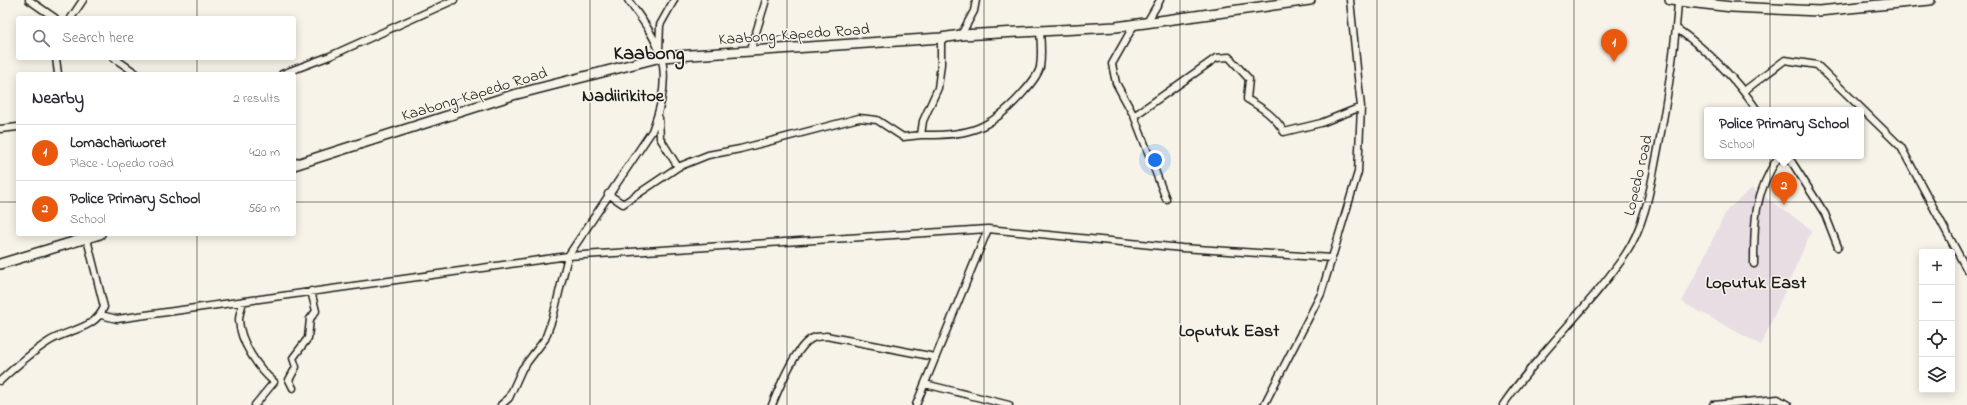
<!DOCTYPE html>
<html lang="en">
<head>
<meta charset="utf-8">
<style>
  body { margin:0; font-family:"Indie Flower",sans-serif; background:#f2f2f3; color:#2b2b33 }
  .controls { position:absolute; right:12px; bottom:12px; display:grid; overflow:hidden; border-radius:4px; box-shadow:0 2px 10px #0003 }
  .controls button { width:36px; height:36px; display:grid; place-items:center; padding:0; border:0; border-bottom:1px solid #e1e1e2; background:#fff; color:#2b2b33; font:20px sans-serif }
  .you { position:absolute; left:1155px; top:160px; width:14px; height:14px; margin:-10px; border:3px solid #fff; border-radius:50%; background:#1a73e8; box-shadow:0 0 0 6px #1a73e833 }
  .badge { display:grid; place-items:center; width:26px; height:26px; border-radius:50%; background:#ea580c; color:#fff; font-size:13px; font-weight:700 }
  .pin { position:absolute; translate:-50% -33px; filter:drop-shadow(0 1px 2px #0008) }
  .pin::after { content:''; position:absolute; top:21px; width:14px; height:12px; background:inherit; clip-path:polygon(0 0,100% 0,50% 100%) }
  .popup { position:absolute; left:1704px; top:107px; width:160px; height:52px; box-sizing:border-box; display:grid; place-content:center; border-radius:4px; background:#fff; filter:drop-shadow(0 1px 3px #0005); font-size:13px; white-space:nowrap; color:#7c7c81 }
  .popup b { font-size:15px; color:#2b2b33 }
  .popup::after { content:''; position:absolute; left:50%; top:100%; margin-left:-8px; border:8px solid transparent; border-top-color:#fff }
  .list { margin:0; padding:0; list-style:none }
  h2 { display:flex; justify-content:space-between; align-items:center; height:52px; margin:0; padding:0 16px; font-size:17px }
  h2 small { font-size:13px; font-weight:400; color:#7c7c81 }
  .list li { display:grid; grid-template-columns:26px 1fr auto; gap:12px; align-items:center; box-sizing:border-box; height:56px; padding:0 16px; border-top:1px solid #e1e1e2 }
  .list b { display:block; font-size:15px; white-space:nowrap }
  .list p { margin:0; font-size:13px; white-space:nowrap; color:#7c7c81 }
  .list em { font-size:13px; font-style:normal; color:#7c7c81 }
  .icon { flex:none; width:22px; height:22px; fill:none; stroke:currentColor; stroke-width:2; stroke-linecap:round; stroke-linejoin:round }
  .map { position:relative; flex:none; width:1967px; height:405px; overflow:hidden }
  .search { position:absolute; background:#fff; box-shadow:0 2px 10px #0003; left:16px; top:16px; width:280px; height:44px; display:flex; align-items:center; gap:10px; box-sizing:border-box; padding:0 14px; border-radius:4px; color:#7c7c81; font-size:15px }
  .panel { position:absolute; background:#fff; box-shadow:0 2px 10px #0003; left:16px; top:72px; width:280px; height:164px; border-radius:4px }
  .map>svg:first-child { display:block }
  .built { fill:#e8dde3 }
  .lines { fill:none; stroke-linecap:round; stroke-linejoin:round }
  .minor-casing { stroke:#1c1c1c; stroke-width:9 }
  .secondary-casing { stroke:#1c1c1c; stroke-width:12 }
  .minor { stroke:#f7f3e8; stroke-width:6 }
  .secondary { stroke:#f7f3e8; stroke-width:9 }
  .grid { fill:none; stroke:#1c1c1c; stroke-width:1; stroke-opacity:0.55 }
  .labels { text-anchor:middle; stroke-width:3; stroke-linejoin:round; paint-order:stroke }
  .street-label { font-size:16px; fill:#1c1c1c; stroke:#f7f3e8 }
  .quarter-label { font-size:18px; font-weight:bold; fill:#1c1c1c; stroke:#f7f3e8 }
  .district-label { font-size:20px; font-weight:bold; fill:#1c1c1c; stroke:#f7f3e8 }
</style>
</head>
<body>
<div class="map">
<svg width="1967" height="405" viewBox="0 0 1967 405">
  <rect width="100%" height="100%" fill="#f7f3e8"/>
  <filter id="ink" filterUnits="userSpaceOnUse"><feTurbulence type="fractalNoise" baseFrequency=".025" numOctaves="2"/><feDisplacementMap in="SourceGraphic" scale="8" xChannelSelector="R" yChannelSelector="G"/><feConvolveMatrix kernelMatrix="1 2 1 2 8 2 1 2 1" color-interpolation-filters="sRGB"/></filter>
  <g filter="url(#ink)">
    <path class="built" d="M1752,188l60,42 -51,115 -79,-43 45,-92z"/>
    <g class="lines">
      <g class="minor-casing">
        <path id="minor" d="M29,0l26,18
          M71,18l12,-18
          M1146,24l14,-24
          M1134,25l-22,39 4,19 18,33 32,83
          M1676,28c31,22 60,51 81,82
          M961,35l13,-24 2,-11
          M659,51l1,-26 14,-25
          M750,52l16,-52
          M56,58l2,16
          M114,58l23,16
          M282,74l48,-18 124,-56
          M1744,91l41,-31 32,5 84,82 66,123
          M1134,116l82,-58 13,-1 20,22 -2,20c15,9 28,17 37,33l37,-9 40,-16
          M659,118l1,20 18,29
          M0,129l18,-2
          M921,135c47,1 68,-5 100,-40 6,-7 17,-18 19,-28 2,-12 1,-24 0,-36
          M1788,156l37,58 13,33
          M608,194l15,10 55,-37 30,-12 32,-6 119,-31 18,2 26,17 18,-2 2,-14 15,-33 3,-24v-26
          M1754,264c0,-44 0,-70 25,-108
          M243,301c-1,6 -4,13 -4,19 1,22 19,48 35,62l-19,23
          M101,315l16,4 451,-63 420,-27 194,19 150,10
          M0,381c15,-14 31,-28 48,-39 19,-13 47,-12 56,-35l-18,-72
          M925,384l84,21
          M293,388l-4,-8 7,-13 -3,-9 15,-20 2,-19 6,-8 -5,-20
          M501,405l8,-7 13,-29 23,-30 8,-22 15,-61 84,-125c9,-23 16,-51 9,-75 -6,-20 -21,-39 -33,-56
          M772,405c7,-17 24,-60 41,-67 4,-2 9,-1 13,-2l109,21
          M916,405l72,-176
          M1264,405l57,-111 37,-122 3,-65 -11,-107
          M1503,405c36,-53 86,-97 122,-150 21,-31 26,-71 33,-106 9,-49 17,-98 20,-147
          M1713,405l65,-6 10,6"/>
      </g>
      <g class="secondary-casing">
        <path id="secondary" d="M1670,0l62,7 87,4 111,-11
          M294,165l219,-70 148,-38 280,-19 20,-3 155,-8 194,-27
          M0,264l100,-30"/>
      </g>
      <use href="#minor" class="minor"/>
      <use href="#secondary" class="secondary"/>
    </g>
  </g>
  <path class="grid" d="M197,0v18M393,0v405M590,0v405M787,0v405M984,0v405M1180,0v405M1377,0v405M1574,0v405M1770,0v405M197,58v16M0,202h18M294,202h1673M197,234v171"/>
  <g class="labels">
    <g class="street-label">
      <text transform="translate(794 33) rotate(-4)" y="6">Kaabong-Kapedo Road</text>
      <text transform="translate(474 93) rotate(-17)" y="6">Kaabong-Kapedo Road</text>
      <text transform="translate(1637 175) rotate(-77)" y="6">Lopedo road</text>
    </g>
    <g class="quarter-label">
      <text x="623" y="101">Nadiirikitoe</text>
      <text x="1756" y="288">Loputuk East</text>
      <text x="1229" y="336">Loputuk East</text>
    </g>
    <g class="district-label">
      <text x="649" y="59">Kaabong</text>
    </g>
  </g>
</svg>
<div class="controls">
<button>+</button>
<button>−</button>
<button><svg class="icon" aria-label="locate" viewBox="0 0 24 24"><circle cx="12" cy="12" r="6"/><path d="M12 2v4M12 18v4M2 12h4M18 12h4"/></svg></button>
<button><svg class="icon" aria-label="layers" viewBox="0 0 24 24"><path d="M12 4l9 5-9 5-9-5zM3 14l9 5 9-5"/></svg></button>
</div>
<div class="you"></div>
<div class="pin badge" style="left:1614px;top:62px">1</div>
<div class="pin badge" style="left:1784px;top:205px">2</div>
<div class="popup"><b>Police Primary School</b>School</div>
<div class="search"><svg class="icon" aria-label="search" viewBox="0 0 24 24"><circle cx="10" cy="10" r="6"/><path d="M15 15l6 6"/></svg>Search here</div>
<section class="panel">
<h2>Nearby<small>2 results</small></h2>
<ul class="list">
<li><span class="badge">1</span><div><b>Lomachariworet</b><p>Place · Lopedo road</p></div><em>420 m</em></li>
<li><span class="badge">2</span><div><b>Police Primary School</b><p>School</p></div><em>560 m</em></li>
</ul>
</section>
</div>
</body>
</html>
